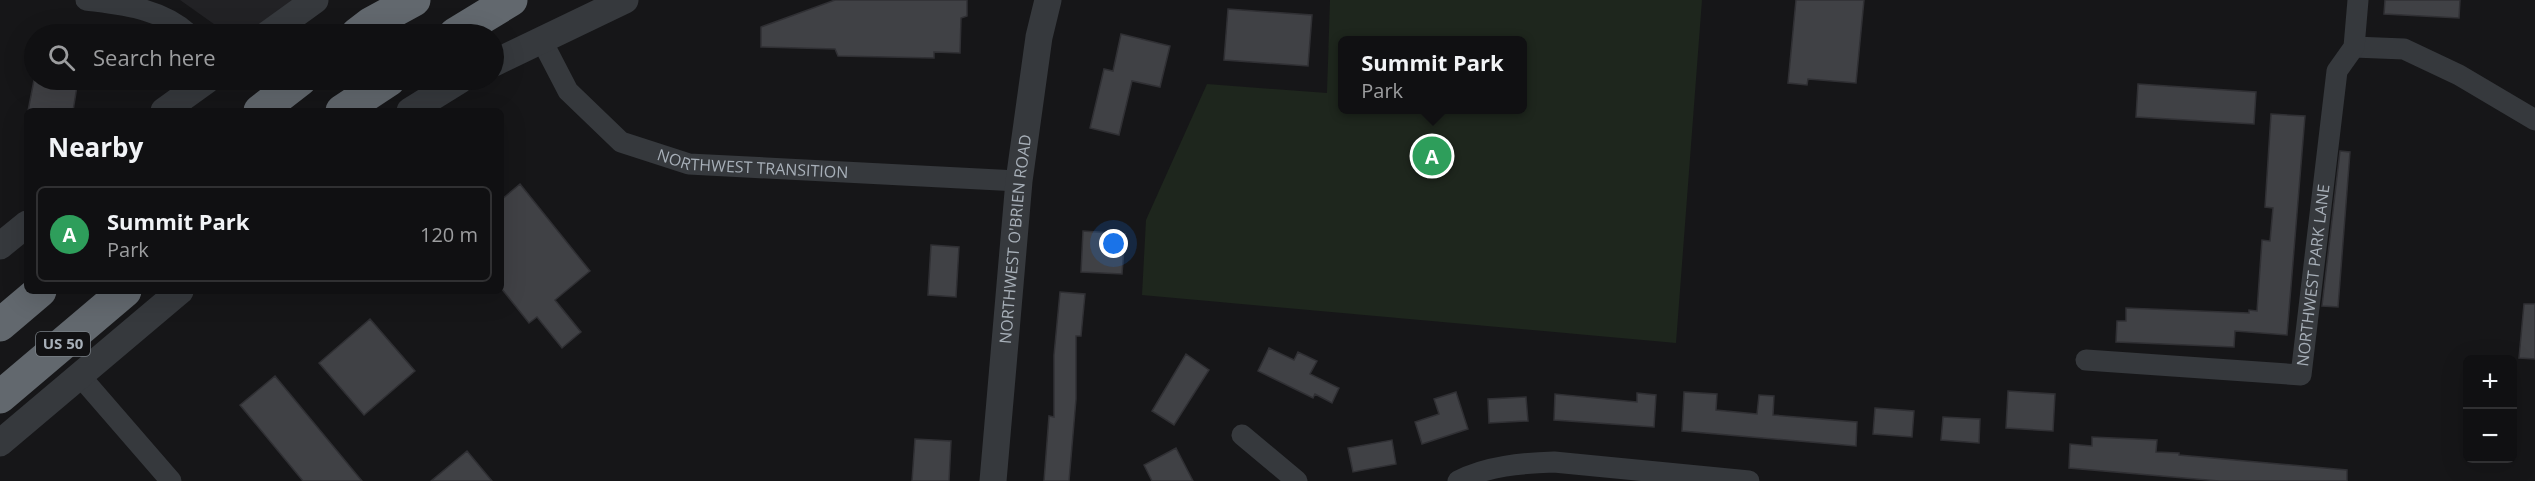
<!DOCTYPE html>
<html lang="en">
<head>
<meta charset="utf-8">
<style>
  body { margin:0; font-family:"Open Sans",sans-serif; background:#1e1e20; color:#f1f3f6 }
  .controls { position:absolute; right:18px; bottom:18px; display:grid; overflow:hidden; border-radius:9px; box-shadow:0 6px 24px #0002 }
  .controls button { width:54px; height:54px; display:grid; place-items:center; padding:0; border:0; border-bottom:2px solid #303032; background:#101012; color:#f1f3f6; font:30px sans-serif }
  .you { position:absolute; left:1114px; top:244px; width:21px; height:21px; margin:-15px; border:4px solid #fff; border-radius:50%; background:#1a73e8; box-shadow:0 0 0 9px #1a73e833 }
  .badge { display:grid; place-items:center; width:39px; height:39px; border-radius:50%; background:#fa8f2c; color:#fff; font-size:20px; font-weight:700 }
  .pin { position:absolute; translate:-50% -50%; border:3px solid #fff; box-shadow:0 2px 6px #0006 }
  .popup { position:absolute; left:1338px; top:36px; width:189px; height:78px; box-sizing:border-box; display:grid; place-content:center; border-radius:9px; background:#101012; filter:drop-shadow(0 2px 4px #0005); font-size:20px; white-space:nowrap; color:#9c9d9f }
  .popup b { font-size:22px; color:#f1f3f6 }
  .popup::after { content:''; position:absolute; left:50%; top:100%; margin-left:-12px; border:12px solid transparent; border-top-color:#101012 }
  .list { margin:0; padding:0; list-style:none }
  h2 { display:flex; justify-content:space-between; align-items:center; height:78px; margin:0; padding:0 24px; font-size:26px }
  h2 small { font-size:20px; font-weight:400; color:#9c9d9f }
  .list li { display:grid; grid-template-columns:39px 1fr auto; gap:18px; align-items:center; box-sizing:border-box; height:96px; margin:0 12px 12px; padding:0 12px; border:2px solid #303032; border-radius:9px }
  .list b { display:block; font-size:22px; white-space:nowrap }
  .list p { margin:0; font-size:20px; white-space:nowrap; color:#9c9d9f }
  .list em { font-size:20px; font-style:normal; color:#9c9d9f }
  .icon { flex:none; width:33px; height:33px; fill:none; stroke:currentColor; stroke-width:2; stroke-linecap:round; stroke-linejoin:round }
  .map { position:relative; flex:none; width:2535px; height:481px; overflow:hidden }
  .search { position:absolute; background:#101012; box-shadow:0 6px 24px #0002; left:24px; top:24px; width:480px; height:66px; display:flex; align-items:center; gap:15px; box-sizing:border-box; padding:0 21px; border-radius:33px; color:#9c9d9f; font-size:22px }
  .panel { position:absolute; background:#101012; box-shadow:0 6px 24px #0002; left:24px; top:108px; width:480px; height:186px; border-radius:9px }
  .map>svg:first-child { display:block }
  .built { fill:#222225 }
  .green { fill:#1e261d; fill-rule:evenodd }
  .building { fill:#404145; stroke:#303034; stroke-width:1.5 }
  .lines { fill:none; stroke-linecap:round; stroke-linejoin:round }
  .minor { stroke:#36393d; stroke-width:21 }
  .tertiary { stroke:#36393d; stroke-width:27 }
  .motorway { stroke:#62686e; stroke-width:33 }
  .labels { text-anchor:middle; stroke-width:4.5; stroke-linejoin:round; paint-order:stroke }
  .shield { fill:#111113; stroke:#7a8086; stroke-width:1.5 }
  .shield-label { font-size:15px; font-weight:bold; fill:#a7afb8 }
  .street-label { font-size:16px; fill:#a7afb8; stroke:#111113 }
</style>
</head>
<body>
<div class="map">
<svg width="2535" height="481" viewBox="0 0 2535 481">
  <rect width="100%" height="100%" fill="#161618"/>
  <path class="built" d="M180,0h124l-51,34h-25z"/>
  <path class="green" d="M1330,0h372l-26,343 -534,-48 4,-75 61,-136 120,9zM1522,40v70h-180v-70z"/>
  <path class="building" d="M835,0h132v16l-6,2 -1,35 -26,-1v6l-96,-2 -3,-7 -74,-2v-20z
    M1796,0h68l-8,83 -48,-4 -1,6 -19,-2z
    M2385,0h75l-1,18 -75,-4z
    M1228,9l84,6 -4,51 -84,-6z
    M1121,34l49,12 -10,41 -28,-6 -13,54 -29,-7 14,-59 9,2z
    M34,80h44l-5,31h-45z
    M2138,84l118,8 -2,32 -118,-7z
    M2271,114l34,2 -18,219 -52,-4 -1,16 -118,-5 1,-21h9v-13l123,5v-3l8,1 5,-71 8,1 3,-33 -8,-1z
    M2340,151l10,1 -12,155 -16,-1z
    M520,184l70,87 -35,29 26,32 -19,16 -25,-31 -8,6 -28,-35v-88z
    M1083,231l42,3 -3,40 -41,-2z
    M931,245l28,2 -3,50 -28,-2z
    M1060,292l25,2 -4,42h-5v63l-7,82h-25l5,-65 5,1v-62z
    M2524,304h11v55l-16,-1z
    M370,319l45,52 -51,44 -45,-52z
    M1269,348l25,12 4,-8 19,9 -7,13 29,14 -7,15 -17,-9 -2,4 -55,-27z
    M1186,354l23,16 -35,55 -22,-14z
    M275,376l87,105h-59l-63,-76z
    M2008,391l47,3 -2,37 -47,-3z
    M1456,392l12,37 -46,15 -7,-22 24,-8 -5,-15z
    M1684,392l33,2 -1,16 41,4 2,-19 15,1 -1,19 84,7 -1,24 -174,-15z
    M1637,393l19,2 -2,32 -100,-7 1,-26 82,8z
    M1526,397l2,24 -39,2 -1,-24z
    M1875,408l39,3 -2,26 -39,-3z
    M1943,417l37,2 -1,24 -38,-3z
    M2092,437l65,3 -1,12 23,1v2l168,15v11h-128l-150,-13 1,-24 22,2z
    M915,439l36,2 -2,40h-37z
    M1392,440l4,24 -43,8 -5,-24z
    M1176,448l17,33h-41l-8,-16z
    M467,451l25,30h-61z"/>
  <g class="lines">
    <g class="minor">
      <path d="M86,0c37,5 75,8 103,34"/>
      <path id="s1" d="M541,39l27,52 53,51 68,22 330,17"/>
      <path d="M2354,47l50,2 55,26 76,45"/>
      <path id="s2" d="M2086,360l215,15 36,-304 17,-24 4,-47"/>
      <path d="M80,376l91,105"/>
      <path d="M1242,435l55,46"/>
      <path d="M1458,481c28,-15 65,-18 96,-19l195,19"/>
    </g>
    <g class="tertiary">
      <path d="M268,34l47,-34"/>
      <path d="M494,63l131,-63"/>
      <path d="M164,111l43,-31"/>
      <path d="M410,111l50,-31"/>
      <path d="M0,246l27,-22"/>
      <path d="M0,443l180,-152"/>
      <path id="s3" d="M993,481l26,-300 20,-144 9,-37"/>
    </g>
    <path class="motorway" d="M357,34l13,-10 44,-24
      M455,34l56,-34
      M260,111l40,-31
      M342,111l47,-31
      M0,325l40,-34
      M0,397l125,-106"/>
  </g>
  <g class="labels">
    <rect class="shield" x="36" y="332" width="54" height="24" rx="4.5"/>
    <g class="shield-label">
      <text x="63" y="349">US 50</text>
    </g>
    <g class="street-label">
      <text dy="6" stroke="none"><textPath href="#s1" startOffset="267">NORTHWEST TRANSITION</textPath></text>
      <text dy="6" stroke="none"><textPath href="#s3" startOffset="243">NORTHWEST O'BRIEN ROAD</textPath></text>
      <text dy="6" stroke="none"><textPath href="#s2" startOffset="316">NORTHWEST PARK LANE</textPath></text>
    </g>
  </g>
</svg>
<div class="controls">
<button>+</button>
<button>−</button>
</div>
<div class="you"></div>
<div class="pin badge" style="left:1432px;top:156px;background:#2e9e5b">A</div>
<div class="popup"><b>Summit Park</b>Park</div>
<div class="search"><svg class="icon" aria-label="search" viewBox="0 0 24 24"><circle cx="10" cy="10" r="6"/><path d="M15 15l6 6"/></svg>Search here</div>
<section class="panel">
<h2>Nearby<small></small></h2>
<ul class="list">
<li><span class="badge" style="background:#2e9e5b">A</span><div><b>Summit Park</b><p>Park</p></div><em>120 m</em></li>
</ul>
</section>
</div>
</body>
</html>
